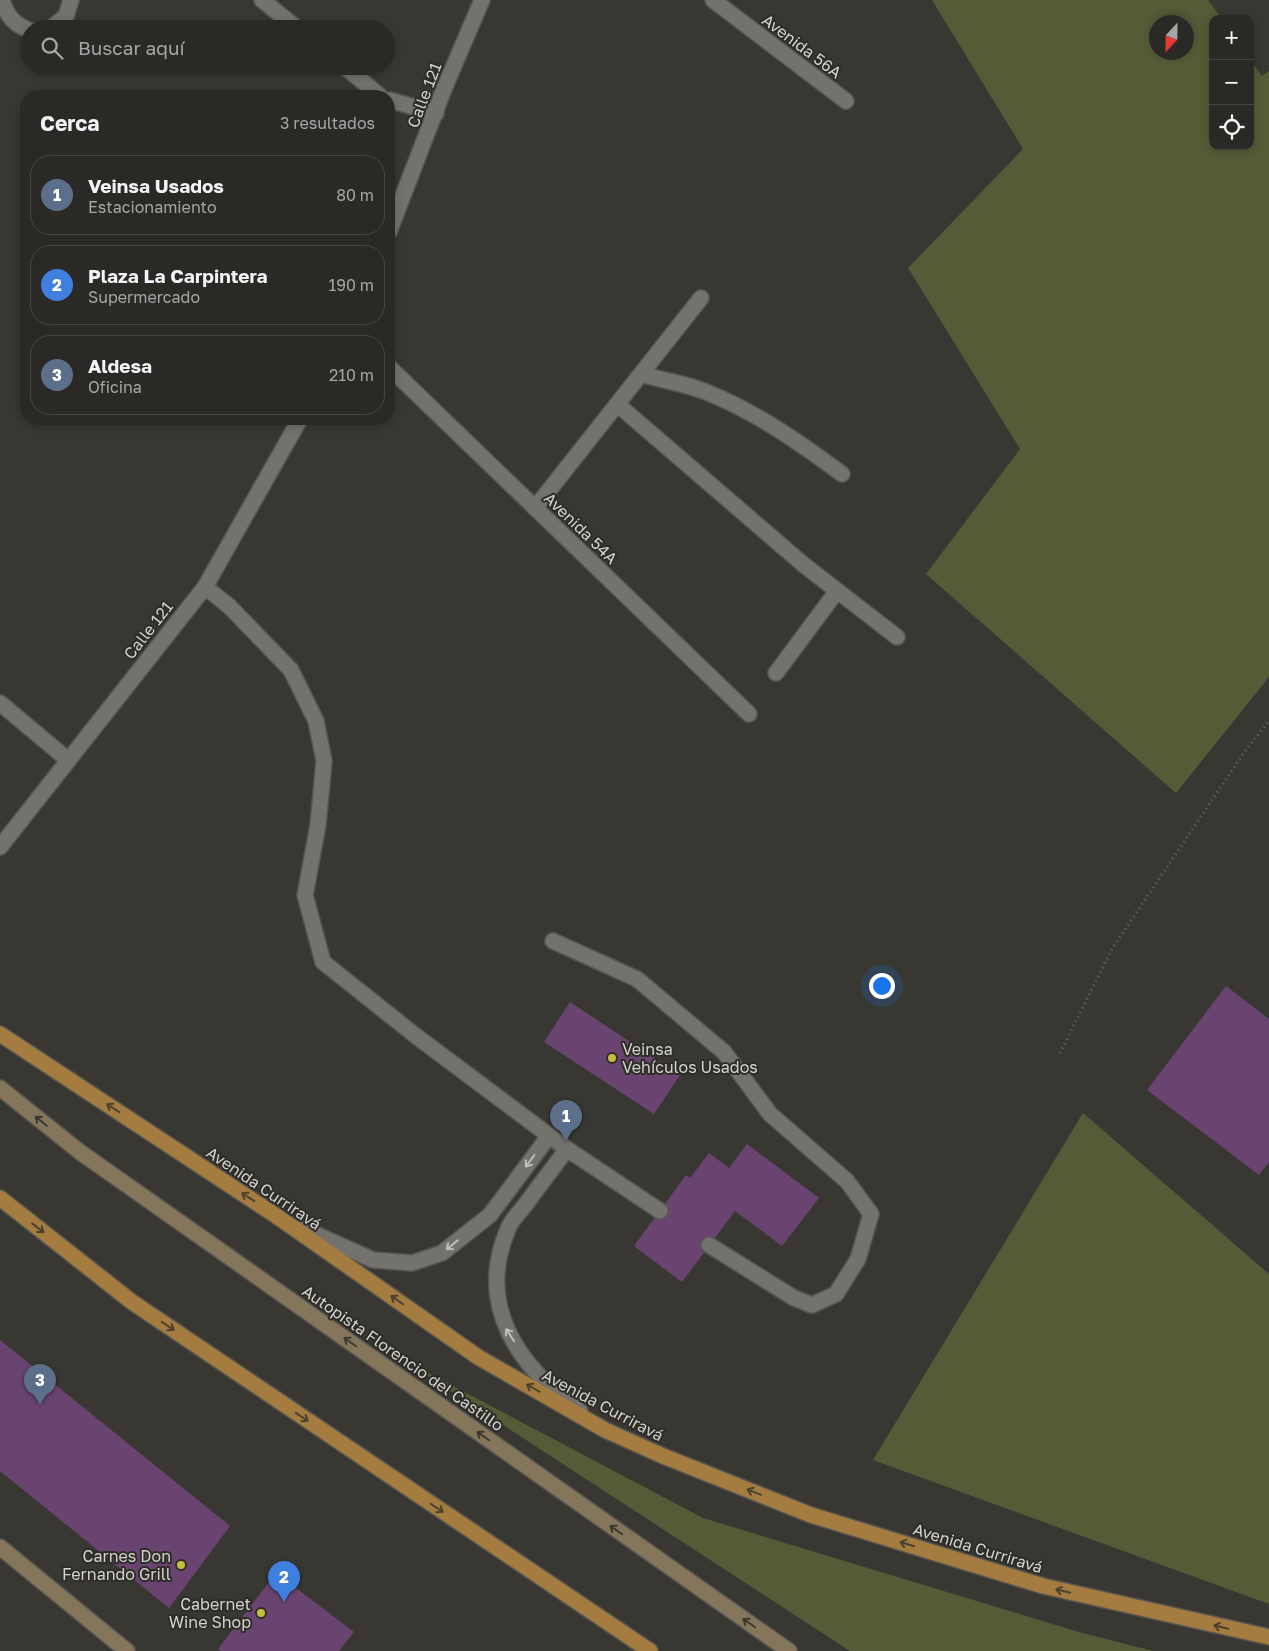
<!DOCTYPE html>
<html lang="es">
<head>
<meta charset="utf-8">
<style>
  body { margin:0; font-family:"Golos Text",sans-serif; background:#33312e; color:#f1f3f6 }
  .controls { position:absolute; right:15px; top:15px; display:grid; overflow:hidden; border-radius:10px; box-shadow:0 2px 8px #0003 }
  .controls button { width:45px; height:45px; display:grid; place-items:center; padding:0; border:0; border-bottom:1px solid #474543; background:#2b2926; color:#f1f3f6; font:25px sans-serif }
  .compass { position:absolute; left:1149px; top:15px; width:45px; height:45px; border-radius:50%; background:#2b2926; box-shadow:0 2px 8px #0003; rotate:202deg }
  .you { position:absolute; left:881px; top:985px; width:18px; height:18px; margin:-12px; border:4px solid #fff; border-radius:50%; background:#1a73e8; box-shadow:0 0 0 8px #1a73e833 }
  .badge { display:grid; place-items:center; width:32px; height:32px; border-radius:50%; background:#1a73e8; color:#fff; font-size:16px; font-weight:700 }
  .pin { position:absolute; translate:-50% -41px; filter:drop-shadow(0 1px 2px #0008) }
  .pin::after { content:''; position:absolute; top:26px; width:18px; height:15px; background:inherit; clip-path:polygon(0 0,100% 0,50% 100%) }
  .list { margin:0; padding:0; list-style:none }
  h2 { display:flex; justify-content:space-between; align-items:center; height:65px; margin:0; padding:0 20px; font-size:21px }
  h2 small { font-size:16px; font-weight:400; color:#a6a6a7 }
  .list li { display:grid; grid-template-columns:32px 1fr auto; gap:15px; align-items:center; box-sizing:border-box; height:80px; margin:0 10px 10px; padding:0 10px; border:1px solid #474543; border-radius:20px }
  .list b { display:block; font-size:19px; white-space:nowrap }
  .list p { margin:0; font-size:16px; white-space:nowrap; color:#a6a6a7 }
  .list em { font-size:16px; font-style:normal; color:#a6a6a7 }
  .icon { flex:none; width:28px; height:28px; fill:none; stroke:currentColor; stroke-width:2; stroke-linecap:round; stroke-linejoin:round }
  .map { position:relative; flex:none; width:1269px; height:1651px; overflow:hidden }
  .search { position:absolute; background:#2b2926; box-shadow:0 2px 8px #0003; left:20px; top:20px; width:375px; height:55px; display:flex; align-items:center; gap:12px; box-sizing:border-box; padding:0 18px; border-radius:28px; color:#a6a6a7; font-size:19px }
  .panel { position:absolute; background:#2b2926; box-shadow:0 2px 8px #0003; left:20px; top:90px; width:375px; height:335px; border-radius:20px }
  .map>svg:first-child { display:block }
  .green { fill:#555b37; fill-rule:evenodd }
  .building { fill:#6a4470 }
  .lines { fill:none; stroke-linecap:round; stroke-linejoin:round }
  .service-casing { stroke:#565550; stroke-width:18 }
  .minor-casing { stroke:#565550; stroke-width:18 }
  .secondary-casing { stroke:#565550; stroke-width:18 }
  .trunk-casing { stroke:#565550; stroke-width:18 }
  .path { stroke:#696763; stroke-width:3; stroke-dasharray:1 4; stroke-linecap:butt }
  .service { stroke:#73726c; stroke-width:15 }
  .minor { stroke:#73726c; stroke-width:15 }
  .secondary { stroke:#85765b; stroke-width:15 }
  .trunk { stroke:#a47c3f; stroke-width:15 }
  .oneway { stroke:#4c412e }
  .oneway2 { stroke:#3c3830 }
  .oneway3 { stroke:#c0bfbb }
  .poi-dot { fill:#c5bc3d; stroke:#2f2d28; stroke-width:2 }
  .labels { text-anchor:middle; stroke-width:4; stroke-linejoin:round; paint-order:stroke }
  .street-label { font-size:16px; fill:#d3d2cf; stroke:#2f2d28 }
  .poi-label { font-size:16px; fill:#d3d2cf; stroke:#2f2d28; text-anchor:end }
</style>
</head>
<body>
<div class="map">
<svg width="1269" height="1651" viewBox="0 0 1269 1651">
  <rect width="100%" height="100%" fill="#393732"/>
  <path class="green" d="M932,0h276l14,19h-9v127h37v-86l12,16 7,-5v606l-93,116 -250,-219 94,-125 -112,-181 115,-119zM1156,22h30v30h-30z
    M1083,1113l186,161v330l-396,-144z
    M400,1358l303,160 376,114 74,19h-303z"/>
  <path class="building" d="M1226,986l43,33v143l-10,13 -112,-85z
    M570,1002l110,73 -26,39 -110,-72z
    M747,1144l72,54 -37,48 -47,-35 -53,71 -48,-36 52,-71 4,3 19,-25 20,15z
    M0,1340l230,186 -61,82 -169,-137z
    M276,1573l78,59 -15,19h-118l-3,-2z"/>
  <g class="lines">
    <g class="service-casing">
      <path id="service" d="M2,0c4,15 12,25 27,30
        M50,29l16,-13 5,-16
        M641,374c23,7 48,10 70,20 48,20 89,49 131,80
        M617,404l187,161 93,72
        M535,508l166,-210
        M205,587l24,19 62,64 25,51 8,40 -6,64 -13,70 18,67 93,74 151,113 93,62
        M776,673l61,-82
        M0,703l68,57
        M553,941l84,38 87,73 46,62 77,67 24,33 -13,45 -22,35 -24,11 -18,-7 -85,-53
        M567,1149c-14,19 -28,37 -41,55 -6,8 -15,16 -18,25 -33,77 11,138 72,182
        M302,1228l71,32 39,3 30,-10 48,-38 59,-79"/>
    </g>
    <g class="minor-casing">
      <path id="minor" d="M262,0l36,29
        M713,0l133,101
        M344,66l36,30
        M389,100l47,13
        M389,232l55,-143 38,-89
        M389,367l360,347
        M0,847l205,-260 95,-168"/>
    </g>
    <g class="secondary-casing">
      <path id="secondary" d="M0,1088l80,64 709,499
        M0,1547l127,104"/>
    </g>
    <g class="trunk-casing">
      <path id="trunk" d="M0,1034l275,181 203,142 127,73 58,26 148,59 232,71 226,51
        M0,1198l132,104 518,349"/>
    </g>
    <path class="path" d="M1060,1053l52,-104 133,-198 24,-30"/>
    <use href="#service" class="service"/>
    <use href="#minor" class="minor"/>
    <use href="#secondary" class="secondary"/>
    <use href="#trunk" class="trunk"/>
  </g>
  <defs><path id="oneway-shaft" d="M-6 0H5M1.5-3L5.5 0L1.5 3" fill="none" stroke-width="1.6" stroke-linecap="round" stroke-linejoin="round" transform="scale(1.25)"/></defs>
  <g class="oneway">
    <use href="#oneway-shaft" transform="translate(113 1108) rotate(-147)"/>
    <use href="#oneway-shaft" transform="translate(248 1197) rotate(-147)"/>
    <use href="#oneway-shaft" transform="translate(38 1228) rotate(38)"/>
    <use href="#oneway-shaft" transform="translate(397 1300) rotate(-145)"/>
    <use href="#oneway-shaft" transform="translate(168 1326) rotate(34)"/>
    <use href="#oneway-shaft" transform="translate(533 1388) rotate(-150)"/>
    <use href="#oneway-shaft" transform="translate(302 1417) rotate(34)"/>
    <use href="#oneway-shaft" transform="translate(754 1492) rotate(-158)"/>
    <use href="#oneway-shaft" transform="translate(437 1508) rotate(34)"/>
    <use href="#oneway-shaft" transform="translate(907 1544) rotate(-163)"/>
    <use href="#oneway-shaft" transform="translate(1063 1591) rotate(-167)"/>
    <use href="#oneway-shaft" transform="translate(1221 1627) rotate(-167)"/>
  </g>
  <g class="oneway2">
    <use href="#oneway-shaft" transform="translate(41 1121) rotate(-141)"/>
    <use href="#oneway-shaft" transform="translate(350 1342) rotate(-145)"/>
    <use href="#oneway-shaft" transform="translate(483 1436) rotate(-145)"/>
    <use href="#oneway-shaft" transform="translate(616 1530) rotate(-145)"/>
    <use href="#oneway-shaft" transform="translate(749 1623) rotate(-145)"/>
  </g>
  <g class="oneway3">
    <use href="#oneway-shaft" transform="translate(530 1161) rotate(127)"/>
    <use href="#oneway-shaft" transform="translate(452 1245) rotate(141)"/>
    <use href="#oneway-shaft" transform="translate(510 1335) rotate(-123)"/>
  </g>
  <g class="poi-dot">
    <circle cx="612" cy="1058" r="5"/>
    <circle cx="181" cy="1565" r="5"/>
    <circle cx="261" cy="1613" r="5"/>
  </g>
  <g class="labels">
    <g class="street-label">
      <text transform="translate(802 46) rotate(37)" y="6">Avenida 56A</text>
      <text transform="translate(424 95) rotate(-69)" y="6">Calle 121</text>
      <text transform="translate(581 528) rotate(44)" y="6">Avenida 54A</text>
      <text transform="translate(148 630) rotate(-52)" y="6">Calle 121</text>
      <text transform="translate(264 1188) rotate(34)" y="6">Avenida Curriravá</text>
      <text transform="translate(403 1358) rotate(35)" y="6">Autopista Florencio del Castillo</text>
      <text transform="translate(603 1405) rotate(28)" y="6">Avenida Curriravá</text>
      <text transform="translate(978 1548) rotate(17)" y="6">Avenida Curriravá</text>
    </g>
    <g class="poi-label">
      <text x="622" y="1055" text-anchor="start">Veinsa<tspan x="622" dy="18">Vehículos Usados</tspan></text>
      <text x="171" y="1562">Carnes Don<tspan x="171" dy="18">Fernando Grill</tspan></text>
      <text x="251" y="1610">Cabernet<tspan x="251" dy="18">Wine Shop</tspan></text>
    </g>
  </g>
</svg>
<div class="controls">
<button>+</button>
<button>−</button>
<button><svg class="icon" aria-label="locate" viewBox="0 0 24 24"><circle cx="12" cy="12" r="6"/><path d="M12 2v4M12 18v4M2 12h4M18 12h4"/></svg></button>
</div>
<svg class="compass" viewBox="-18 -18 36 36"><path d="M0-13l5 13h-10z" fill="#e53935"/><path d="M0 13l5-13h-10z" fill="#a6a6a7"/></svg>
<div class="you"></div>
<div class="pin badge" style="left:566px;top:1141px;background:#5c6f8a">1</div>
<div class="pin badge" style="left:284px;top:1602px;background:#3f7fe0">2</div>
<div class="pin badge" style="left:40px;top:1405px;background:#5c6f8a">3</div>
<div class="search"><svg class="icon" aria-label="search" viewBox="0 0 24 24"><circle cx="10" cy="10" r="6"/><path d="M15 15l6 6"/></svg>Buscar aquí</div>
<section class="panel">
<h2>Cerca<small>3 resultados</small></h2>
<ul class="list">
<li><span class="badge" style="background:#5c6f8a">1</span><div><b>Veinsa Usados</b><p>Estacionamiento</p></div><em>80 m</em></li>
<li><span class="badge" style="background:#3f7fe0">2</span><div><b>Plaza La Carpintera</b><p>Supermercado</p></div><em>190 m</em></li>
<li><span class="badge" style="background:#5c6f8a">3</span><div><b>Aldesa</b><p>Oficina</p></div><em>210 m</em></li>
</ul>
</section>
</div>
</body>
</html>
